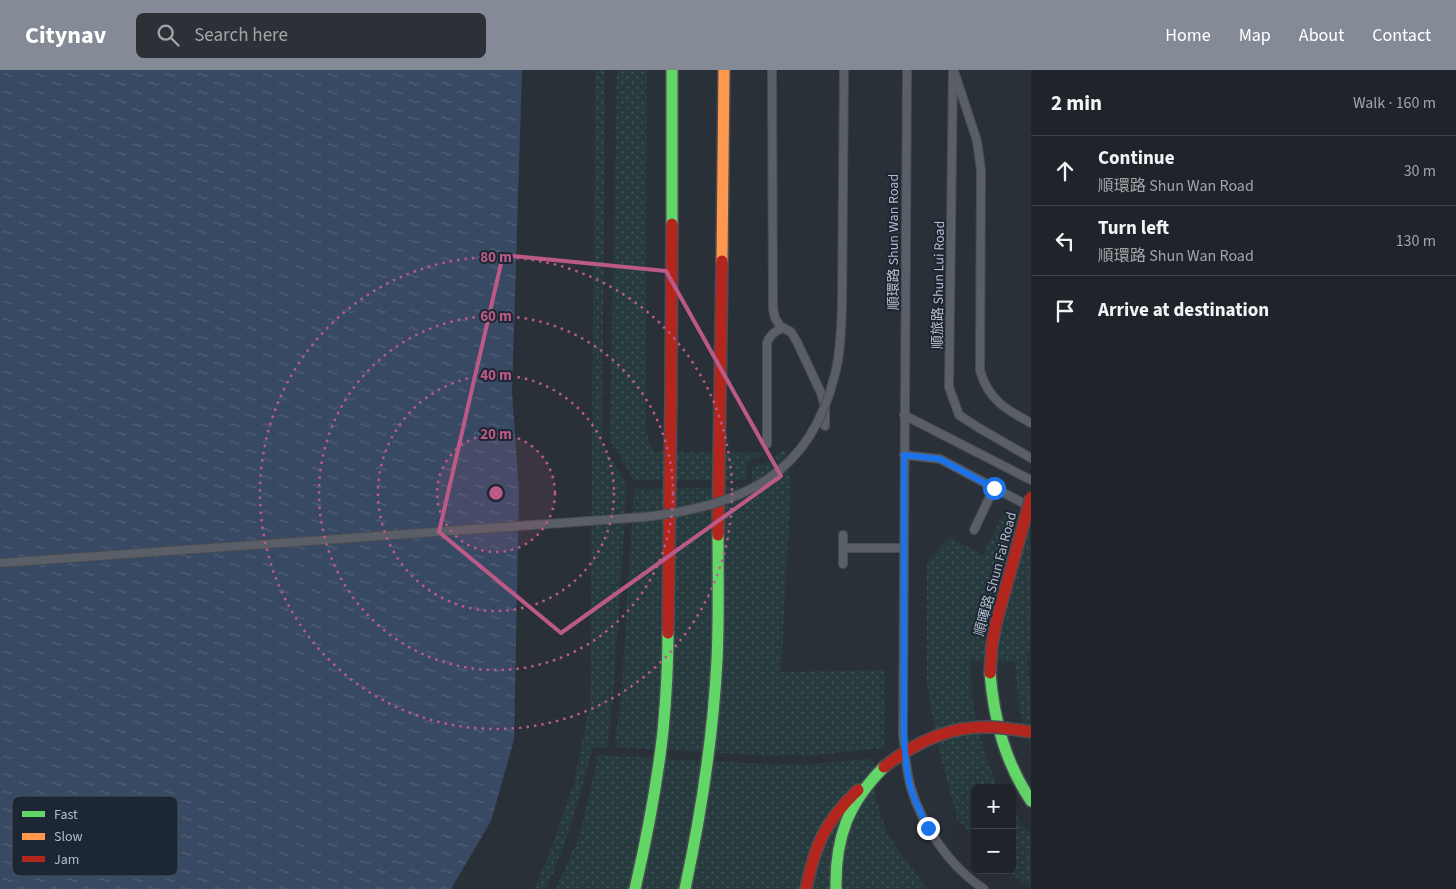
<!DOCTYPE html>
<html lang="en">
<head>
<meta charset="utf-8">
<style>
  body { margin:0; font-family:"Source Sans 3","Noto Sans TC",sans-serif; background:#2d3036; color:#f1f3f6 }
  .controls { position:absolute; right:15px; bottom:15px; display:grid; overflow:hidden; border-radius:8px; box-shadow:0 5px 20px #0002 }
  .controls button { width:45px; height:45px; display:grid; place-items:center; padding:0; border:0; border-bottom:1px solid #3d4147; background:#20242a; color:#f1f3f6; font:25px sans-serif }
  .stop { position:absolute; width:15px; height:15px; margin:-11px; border:4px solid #1a73e8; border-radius:50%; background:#fff }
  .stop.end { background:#1a73e8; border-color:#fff; box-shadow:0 1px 5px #0008 }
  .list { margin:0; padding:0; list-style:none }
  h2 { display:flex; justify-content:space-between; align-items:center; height:65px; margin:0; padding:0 20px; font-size:21px }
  h2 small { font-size:16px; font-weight:400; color:#a2a4a8 }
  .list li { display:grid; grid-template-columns:32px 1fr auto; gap:15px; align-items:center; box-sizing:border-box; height:70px; padding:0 20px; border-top:1px solid #3d4147 }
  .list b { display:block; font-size:19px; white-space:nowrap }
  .list p { margin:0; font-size:16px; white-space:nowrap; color:#a2a4a8 }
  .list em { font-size:16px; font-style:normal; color:#a2a4a8 }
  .icon { flex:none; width:28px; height:28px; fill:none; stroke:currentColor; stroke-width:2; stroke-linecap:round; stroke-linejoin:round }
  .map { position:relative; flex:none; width:1031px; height:819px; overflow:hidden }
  header { display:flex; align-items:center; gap:30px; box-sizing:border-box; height:70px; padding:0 25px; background:#848b96; color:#fff }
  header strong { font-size:24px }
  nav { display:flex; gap:28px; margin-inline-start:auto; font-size:18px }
  .search { width:350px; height:45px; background:#2d3036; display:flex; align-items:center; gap:12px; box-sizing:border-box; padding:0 18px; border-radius:8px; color:#a2a4a8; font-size:19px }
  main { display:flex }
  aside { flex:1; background:#20242a }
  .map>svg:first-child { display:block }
  .green { fill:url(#green-dots) }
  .water { fill:url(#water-ripples) }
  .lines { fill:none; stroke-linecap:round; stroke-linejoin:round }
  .lane-casing { stroke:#484c53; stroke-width:10 }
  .fast-casing { stroke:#484c53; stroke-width:14 }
  .slow-casing { stroke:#484c53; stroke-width:14 }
  .jam-casing { stroke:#484c53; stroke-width:14 }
  .lane { stroke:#5a5e66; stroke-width:8 }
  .fast { stroke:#63d668; stroke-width:11 }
  .slow { stroke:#ff974d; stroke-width:11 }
  .jam { stroke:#b3261e; stroke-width:11 }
  .lane-bridge-casing { stroke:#484c53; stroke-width:10; stroke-linecap:butt }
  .jam-bridge-casing { stroke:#484c53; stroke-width:14; stroke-linecap:butt }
  .lane-bridge { stroke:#5a5e66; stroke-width:8 }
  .jam-bridge { stroke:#b3261e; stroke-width:11 }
  .route { stroke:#1a73e8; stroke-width:6 }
  .marked { fill:none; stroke:#bc5a87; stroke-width:4; stroke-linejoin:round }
  .ring { fill:none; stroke:#bc5a87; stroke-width:2.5; stroke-dasharray:2.5 5 }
  .labels { text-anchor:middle; stroke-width:4; stroke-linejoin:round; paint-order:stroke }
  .street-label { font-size:14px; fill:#b4bcc9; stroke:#1d2633 }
  .key { fill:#1d2633; stroke:#4a5360; stroke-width:1 }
  .key-label { font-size:14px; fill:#b4bcc9 }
  .centre { fill:#bc5a87; stroke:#1d2633; stroke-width:2.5 }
  .ring-label { font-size:15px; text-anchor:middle; font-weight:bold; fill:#bc5a87; stroke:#1d2633; stroke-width:4; stroke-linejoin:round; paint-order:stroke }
</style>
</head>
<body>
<header>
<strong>Citynav</strong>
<div class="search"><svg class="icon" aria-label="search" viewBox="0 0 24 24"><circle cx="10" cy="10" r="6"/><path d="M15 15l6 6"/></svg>Search here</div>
<nav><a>Home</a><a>Map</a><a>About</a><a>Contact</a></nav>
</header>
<main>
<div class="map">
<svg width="1031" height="819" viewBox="0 0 1031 819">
  <defs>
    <pattern id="green-dots" width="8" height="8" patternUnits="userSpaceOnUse" patternTransform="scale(1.25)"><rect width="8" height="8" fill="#273a3e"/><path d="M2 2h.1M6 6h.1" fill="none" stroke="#445559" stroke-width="1.8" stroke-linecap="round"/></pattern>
    <pattern id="water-ripples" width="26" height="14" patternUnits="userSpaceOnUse" patternTransform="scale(1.25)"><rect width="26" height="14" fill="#384963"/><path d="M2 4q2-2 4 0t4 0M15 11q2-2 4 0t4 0" fill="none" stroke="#526178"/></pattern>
  </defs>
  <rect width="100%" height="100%" fill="#2a3038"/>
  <path class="green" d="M595,0h10l-3,374 25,40 -14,214 -6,50 -14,-1c-13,48 -26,96 -47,142h-12l15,-34 25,-72 16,-78z
    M617,0h30l-1,352 2,18 6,12 111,1 -18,9v18h-113l-24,-39z
    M785,379l6,35 -10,188 104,-2v78l-68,7h-60l-143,-8 7,-47 13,-211 118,-2v-20l13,-4z
    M1004,443l27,13v116l-4,19 4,39v49l-12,-41 -4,-46 -44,-1 1,39 13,54 13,34h-23v51l-18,-21 -19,-72 -11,-61v-122l22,-26 34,18z
    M598,685l166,9h52l57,-6 3,42 11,34 40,55h-371l24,-55 11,-46z
    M1012,740l19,25v50l-9,-3 -15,-12h5z"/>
  <path class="water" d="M0,0h522l-10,322 7,99 -5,249 -23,81 -40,68h-451z"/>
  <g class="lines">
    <g class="lane-casing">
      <path id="lane" d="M772,0l1,239 2,9 5,8 11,6 6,10 24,51 4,14v19
        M907,0l-4,665c2,17 3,36 8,53 11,38 40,80 73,101
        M953,0l-4,317 10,28 20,13 52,30
        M955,4l22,67 4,29 -1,201c9,29 25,38 51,52
        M904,345l127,65
        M767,374v-101c3,-9 8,-11 15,-15
        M904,385l36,4 87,46
        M974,460l20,-42
        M843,465v13h61
        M843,478v16"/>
    </g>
    <g class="fast-casing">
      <path id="fast" d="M672,154v-154
        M990,603c4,47 15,89 41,128
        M635,819c12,-52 22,-104 28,-158 3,-32 5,-65 5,-98
        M685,819c16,-75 28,-152 32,-229 2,-42 1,-84 1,-125
        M836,819c-1,-51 12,-86 48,-122"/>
    </g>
    <g class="slow-casing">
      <path id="slow" d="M722,191l2,-191"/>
    </g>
    <g class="jam-casing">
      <path id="jam" d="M718,465l4,-274
        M668,563l3,-241 1,-168
        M806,819c9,-44 19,-68 52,-99"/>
    </g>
    <use href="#lane" class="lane"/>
    <use href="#fast" class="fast"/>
    <use href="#slow" class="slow"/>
    <use href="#jam" class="jam"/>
    <g class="lane-bridge-casing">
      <path id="lane-bridge" d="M0,493l645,-46c97,-12 165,-40 190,-143 6,-23 6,-46 7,-68l2,-236"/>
    </g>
    <g class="jam-bridge-casing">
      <path id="jam-bridge" d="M990,603l2,-28 4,-22 35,-126
        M884,697c30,-24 65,-41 104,-40 15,0 29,3 43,5"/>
    </g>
    <use href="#lane-bridge" class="lane-bridge"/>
    <use href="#jam-bridge" class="jam-bridge"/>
  </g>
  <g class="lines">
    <path class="route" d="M928,758c-6,-13 -13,-26 -17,-39 -5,-18 -6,-36 -7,-54v-280l36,4 54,29"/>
  </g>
  <path class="marked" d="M503,185l163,16 115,205 -220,157 -122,-101z"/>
  <circle cx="496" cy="423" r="59" fill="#bc5a87" fill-opacity=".12"/>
  <g class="ring">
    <circle cx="496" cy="423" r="59"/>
    <circle cx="496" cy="423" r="118"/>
    <circle cx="496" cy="423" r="177"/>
    <circle cx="496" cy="423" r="236"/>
  </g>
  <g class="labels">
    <g class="street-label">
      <text transform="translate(893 172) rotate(-90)" y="5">順環路 Shun Wan Road</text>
      <text transform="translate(938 215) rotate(-89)" y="5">順旅路 Shun Lui Road</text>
      <text transform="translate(995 504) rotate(-75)" y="5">順暉路 Shun Fai Road</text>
    </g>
  </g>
  <rect x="12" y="726" width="166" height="80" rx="8" class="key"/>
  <rect x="22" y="741" width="23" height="6" fill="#63d668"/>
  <rect x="22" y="763" width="23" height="7" fill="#ff974d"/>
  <rect x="22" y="786" width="23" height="6" fill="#b3261e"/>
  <g class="key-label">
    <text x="54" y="749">Fast</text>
    <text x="54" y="771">Slow</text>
    <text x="54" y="794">Jam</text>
  </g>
  <circle cx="496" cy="423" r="8" class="centre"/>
  <g class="ring-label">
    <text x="496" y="192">80 m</text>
    <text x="496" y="251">60 m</text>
    <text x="496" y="310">40 m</text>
    <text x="496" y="369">20 m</text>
  </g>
</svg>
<div class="controls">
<button>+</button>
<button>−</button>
</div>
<div class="stop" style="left:994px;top:418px"></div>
<div class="stop end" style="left:928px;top:758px"></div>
</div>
<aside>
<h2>2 min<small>Walk · 160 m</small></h2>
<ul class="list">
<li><svg class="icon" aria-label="ahead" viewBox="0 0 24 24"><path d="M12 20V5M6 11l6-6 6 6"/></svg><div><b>Continue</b><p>順環路 Shun Wan Road</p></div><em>30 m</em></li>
<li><svg class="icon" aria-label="left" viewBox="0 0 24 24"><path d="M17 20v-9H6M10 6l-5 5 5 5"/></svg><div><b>Turn left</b><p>順環路 Shun Wan Road</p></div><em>130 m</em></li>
<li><svg class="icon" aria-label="arrive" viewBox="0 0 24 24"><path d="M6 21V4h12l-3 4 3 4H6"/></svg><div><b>Arrive at destination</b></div></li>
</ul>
</aside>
</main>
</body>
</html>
